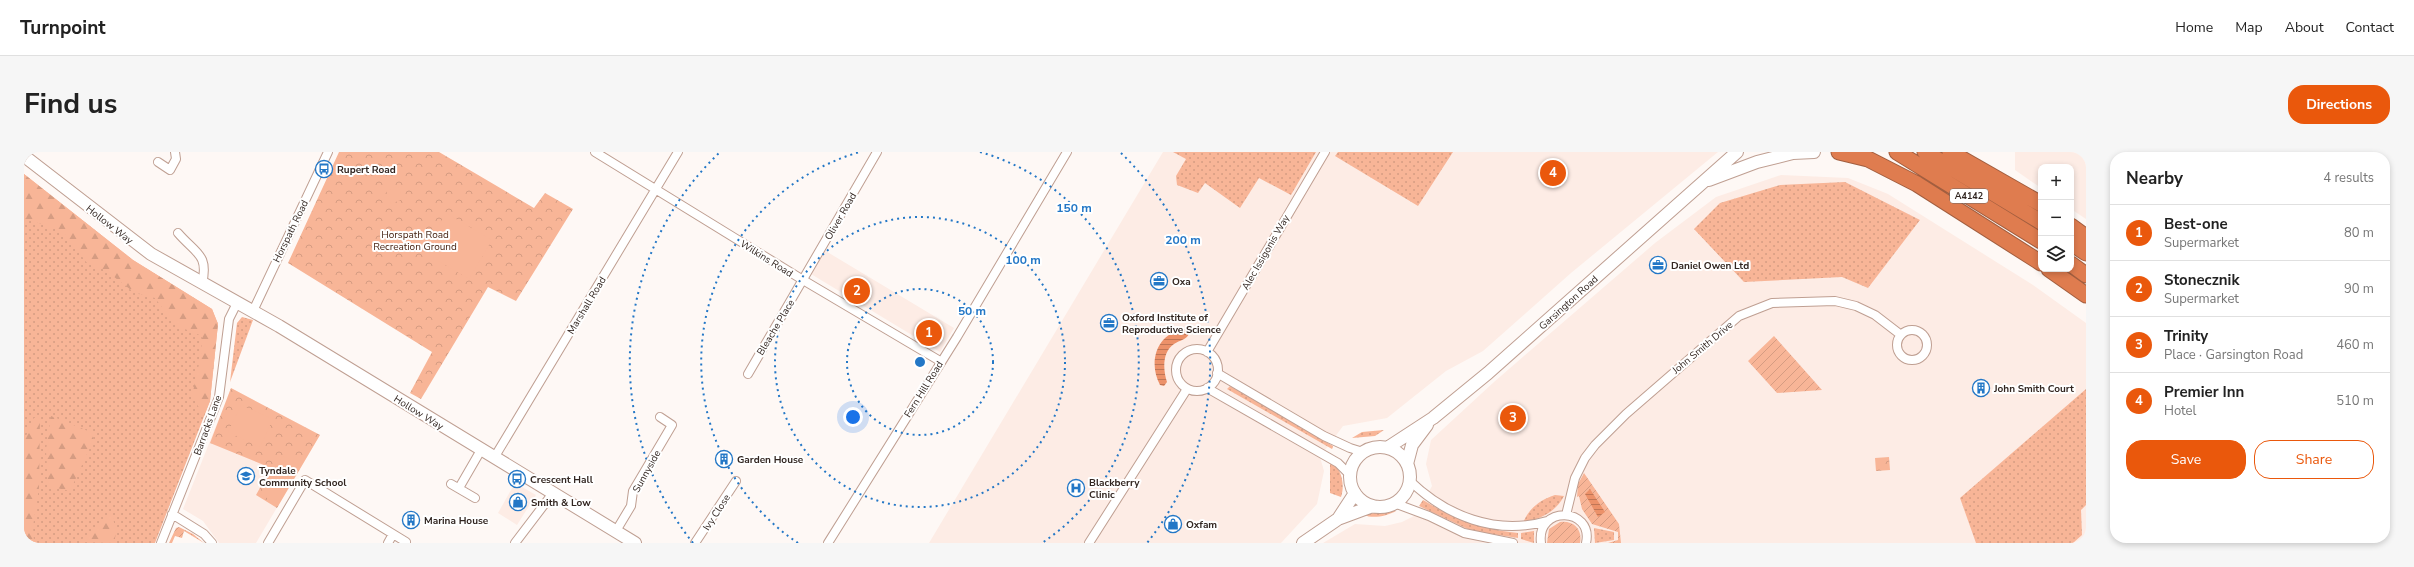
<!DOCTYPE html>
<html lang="en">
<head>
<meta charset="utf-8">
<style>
  body { margin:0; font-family:"Nunito Sans",sans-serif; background:#f6f6f6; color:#222 }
  .controls { position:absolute; right:12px; top:12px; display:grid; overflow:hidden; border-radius:8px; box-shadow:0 2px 6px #0003 }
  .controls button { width:36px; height:36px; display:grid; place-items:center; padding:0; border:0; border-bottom:1px solid #e0e0e0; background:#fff; color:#222; font:20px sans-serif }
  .you { position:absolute; left:829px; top:265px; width:14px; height:14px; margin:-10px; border:3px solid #fff; border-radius:50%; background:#1a73e8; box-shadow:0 0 0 6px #1a73e833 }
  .badge { display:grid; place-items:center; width:26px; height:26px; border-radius:50%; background:#ea580c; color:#fff; font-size:13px; font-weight:700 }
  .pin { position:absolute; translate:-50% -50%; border:2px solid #fff; box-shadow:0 1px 4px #0006 }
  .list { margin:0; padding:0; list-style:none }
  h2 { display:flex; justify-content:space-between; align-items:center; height:52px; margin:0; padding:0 16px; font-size:17px }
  h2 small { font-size:13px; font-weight:400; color:#767676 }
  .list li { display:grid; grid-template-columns:26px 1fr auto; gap:12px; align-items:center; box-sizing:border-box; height:56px; padding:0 16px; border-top:1px solid #e0e0e0 }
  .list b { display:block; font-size:15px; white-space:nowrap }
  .list p { margin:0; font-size:13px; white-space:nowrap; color:#767676 }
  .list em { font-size:13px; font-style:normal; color:#767676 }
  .actions { display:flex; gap:8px; padding:12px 16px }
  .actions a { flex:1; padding:9px 0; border:1px solid #ea580c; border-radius:16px; text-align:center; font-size:14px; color:#ea580c }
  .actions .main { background:#ea580c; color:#fff }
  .icon { flex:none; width:22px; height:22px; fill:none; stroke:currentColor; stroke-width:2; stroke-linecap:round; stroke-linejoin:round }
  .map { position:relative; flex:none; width:2062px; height:391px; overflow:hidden; border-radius:16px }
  header { display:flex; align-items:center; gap:24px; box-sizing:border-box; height:56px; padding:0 20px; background:#fff; border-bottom:1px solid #e0e0e0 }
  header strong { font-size:19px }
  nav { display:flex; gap:22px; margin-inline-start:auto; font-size:14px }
  .intro { display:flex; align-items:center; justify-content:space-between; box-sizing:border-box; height:96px; padding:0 24px }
  h1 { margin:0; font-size:28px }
  .button { padding:10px 18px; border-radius:16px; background:#ea580c; color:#fff; font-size:14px; font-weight:700 }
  main { display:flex; gap:24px; padding:0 24px }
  aside { flex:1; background:#fff; border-radius:16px; box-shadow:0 2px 6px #0003 }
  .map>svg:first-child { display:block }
  .built { fill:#fdece5 }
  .grass { fill:url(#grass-dots) }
  .forest { fill:url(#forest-firs) }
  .park { fill:url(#park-crowns) }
  .garden { fill:url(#garden-furrows) }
  .pitch { fill:#f8b597 }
  .water { fill:url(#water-rules) }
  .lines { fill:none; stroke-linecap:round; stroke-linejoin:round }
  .street-casing { stroke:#bf9f92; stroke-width:10 }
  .secondary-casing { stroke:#bf9f92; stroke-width:14 }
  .highway-casing { stroke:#a25e3f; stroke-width:17 }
  .street { stroke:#fff; stroke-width:8 }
  .secondary { stroke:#fff; stroke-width:12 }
  .highway { stroke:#df7c4f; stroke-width:15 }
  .ring { fill:none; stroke:#2377c6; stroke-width:2; stroke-dasharray:2 4 }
  .labels { text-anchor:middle; stroke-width:4; stroke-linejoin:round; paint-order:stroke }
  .shield { fill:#fff; stroke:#706764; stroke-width:1 }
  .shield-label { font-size:9px; font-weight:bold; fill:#322621 }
  .poi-label { font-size:10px; font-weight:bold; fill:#322621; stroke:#fff; text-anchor:start }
  .street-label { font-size:10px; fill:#322621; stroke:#fff }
  .park-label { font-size:10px; fill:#421e0d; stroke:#fff }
  .centre { fill:#2377c6; stroke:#fff; stroke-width:2 }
  .ring-label { font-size:12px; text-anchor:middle; font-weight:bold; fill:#2377c6; stroke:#fff; stroke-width:4; stroke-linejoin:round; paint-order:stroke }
</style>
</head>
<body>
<header>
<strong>Turnpoint</strong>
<nav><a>Home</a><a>Map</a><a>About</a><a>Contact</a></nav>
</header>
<div class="intro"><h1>Find us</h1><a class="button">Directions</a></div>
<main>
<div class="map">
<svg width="2062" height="391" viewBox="0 0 2062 391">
  <defs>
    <pattern id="grass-dots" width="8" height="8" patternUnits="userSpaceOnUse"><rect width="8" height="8" fill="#f8b597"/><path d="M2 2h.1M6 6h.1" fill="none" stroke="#d59c82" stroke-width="1.8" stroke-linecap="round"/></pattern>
    <pattern id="forest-firs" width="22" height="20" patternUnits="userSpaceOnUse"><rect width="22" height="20" fill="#f8b597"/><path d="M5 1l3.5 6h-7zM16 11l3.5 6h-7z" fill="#d59c82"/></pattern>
    <pattern id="park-crowns" width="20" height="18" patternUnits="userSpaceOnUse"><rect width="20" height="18" fill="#f8b597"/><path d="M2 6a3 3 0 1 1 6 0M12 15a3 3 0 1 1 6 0" fill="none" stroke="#d59c82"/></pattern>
    <pattern id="garden-furrows" width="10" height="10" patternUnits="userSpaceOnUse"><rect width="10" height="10" fill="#f8b597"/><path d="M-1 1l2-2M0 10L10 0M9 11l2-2" fill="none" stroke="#d59c82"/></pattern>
    <pattern id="water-rules" width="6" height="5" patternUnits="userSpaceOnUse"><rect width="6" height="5" fill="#ec9169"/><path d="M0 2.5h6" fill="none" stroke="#c07656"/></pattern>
  </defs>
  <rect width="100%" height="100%" fill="#fef8f5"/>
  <path class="built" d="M1139,0h555l-147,121 -88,78 -37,20 -59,47 -44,8 -23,31 4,14 -7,33 -36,39h-352z
    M1991,0h71v67l-15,-10v-42h-30v21l-26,-18z
    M1757,23l67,3 40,16 145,91 53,38v220h-763l32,-19 30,2 17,-4 14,-7 16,-29 -6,-22 5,-24 63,-58 161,-139 61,-46z
    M800,98l130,78 -14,24 -129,-78z
    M207,236l89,47 -64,108h-37l-16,-22 -20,-12z
    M491,331l21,12 -19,30 -19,-12z"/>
  <path class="grass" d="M1149,0h143l-25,43 -32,-17 -19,30 -35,-25 -7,10 -21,-8 -1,-9 10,-17z
    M1314,0h115l-35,54 -83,-50z
    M0,22l109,86 79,49 6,15 -8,77 -55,142h-131z
    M1821,30l75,38 -52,68 -26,-11 -98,5 -50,-53 26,-26 60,-18z
    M218,165l11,3 -23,62 7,-59z
    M1206,234l103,60v1l-1,2 -105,-60z
    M2062,237v116l-5,5 1,25 -9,8h-97l-16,-45z
    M1360,278l-9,6 -23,2 10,-6z
    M1308,310c10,8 13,23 9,35l-11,-4v-29z
    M1531,343l9,1c-8,16 -24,23 -41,27 6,-15 17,-23 32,-28z
    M1399,348c33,20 57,29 95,33v5l-46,-7 -53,-25z
    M1363,358l9,1c-9,5 -23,8 -32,4z
    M1570,376l20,4v8l-19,3z
    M1510,379v12l-13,-4v-6z"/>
  <path class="forest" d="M0,22l109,86 79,49 6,15 -8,77 -6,15 -12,-20 9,-41 1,-19 -27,-11 -20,-27 -20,-5 -30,-23 -18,-7 -24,-31 -39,-14z
    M16,262l-1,74 -6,38 1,17h-10v-102l9,-22z
    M27,264l42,17v8l-23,50 -22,-5 -2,-36z
    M88,360l4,21 -2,10 -35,-1z"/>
  <path class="park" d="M315,0h100l95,56 11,-15 28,16 -57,92 -28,-14 -67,112 -11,-6 22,-41 -144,-89z
    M207,236l89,47 -43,73 -21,-13 15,-27 -61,-25z
    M1865,305l1,13 -14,1 -1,-13z"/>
  <path class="garden" d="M1750,184l48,54 -45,3 -29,-32z
    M1560,321l35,51 2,19h-13l10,-3v-8l-26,-8 -10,-15 -3,-13 -2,1 1,-13z
    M1536,370c13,-2 23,7 20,21h-33l2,-14z
    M155,375l14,7 11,9 -20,-12 -2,7 -7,-2 -3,7h-3l7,-15z"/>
  <path class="pitch" d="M374,34l5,13 -12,5 -5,-13z
    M422,61l46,27 -23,39 -46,-27z
    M217,253l32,14 -13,28 -32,-15z
    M259,304l18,10 -23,38 -18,-10z"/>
  <path class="water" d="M1164,177l1,5c-3,6 -9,6 -15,10 -12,8 -11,26 -7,38l-3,4 -4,-1c-13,-24 -2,-55 28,-56z
    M1566,337l15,23 -7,5 -13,-23z"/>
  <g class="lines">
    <g class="street-casing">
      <path id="street" d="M571,0l208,128 137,81
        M134,10l12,8 6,-11 -1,-7
        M154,81c18,21 31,21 24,51
        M229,159l75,-159
        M1873 193a15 15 0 1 1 30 0a15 15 0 1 1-30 0Z
        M1152 218a21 21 0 1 1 42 0a21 21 0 1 1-42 0Z
        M1183,200l118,-200
        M1193,221l107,63 26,12 13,4
        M724,222l129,-222
        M1183,236l131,75 13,13
        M470,306l184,-306
        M1385,328c37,36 87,56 138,41
        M427,332l24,14
        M435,336l22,-38
        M1370,351l35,13 35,17 49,10
        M148,362l32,20 8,9
        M1542,363l9,-37 10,-20 10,-13 31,-31 113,-98 33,-13 63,-2 21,5 19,9 26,20
        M592,379l15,-25 2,-15 39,-66 -12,-8
        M137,391l58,-146 10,-78 8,-16
        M244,391l37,-63 101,62
        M364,391l5,-9
        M491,391l38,-50
        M671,391l41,-62
        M804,391l129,-206 110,-185
        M1065,391l98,-154
        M1517,391c-5,-38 53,-36 45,0"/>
    </g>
    <g class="secondary-casing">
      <path id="secondary" d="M0,4l127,98 128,72 356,217
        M1685,28l48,-18 36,-9 21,-1
        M1326 325a30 30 0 1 1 60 0a30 30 0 1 1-60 0Z
        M1363,296l46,-30 55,-45 249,-221
        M1383,312l5,-19 15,-20
        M1314,367l17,-26
        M1279,391l35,-24 35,-13"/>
    </g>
    <g class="highway-casing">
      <path id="highway" d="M1815,0l29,7 49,25 124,79
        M1873,0l144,89
        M1901,0l116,70
        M1926,0l91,52
        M2047,74l15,11
        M2047,91l15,10
        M2047,112l15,11
        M2025,117l37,26"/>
    </g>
    <use href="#street" class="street"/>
    <use href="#secondary" class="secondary"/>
    <use href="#highway" class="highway"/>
  </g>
  <g class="ring">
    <circle cx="896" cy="210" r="73"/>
    <circle cx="896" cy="210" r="145"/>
    <path d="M774 391A218 218 0 0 1 836 0M956 0A218 218 0 0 1 1018 391"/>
    <path d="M669 391A290 290 0 0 1 695 1M1097 1A290 290 0 0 1 1123 391"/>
  </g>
  <defs>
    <g id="bus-ring" transform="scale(0.9)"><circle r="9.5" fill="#fff" stroke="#2377c6" stroke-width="1.5"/><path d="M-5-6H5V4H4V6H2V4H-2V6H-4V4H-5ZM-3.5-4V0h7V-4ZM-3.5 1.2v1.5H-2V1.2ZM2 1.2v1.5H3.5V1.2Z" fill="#2377c6"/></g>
    <g id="office-ring" transform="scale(0.9)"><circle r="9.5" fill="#fff" stroke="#2377c6" stroke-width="1.5"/><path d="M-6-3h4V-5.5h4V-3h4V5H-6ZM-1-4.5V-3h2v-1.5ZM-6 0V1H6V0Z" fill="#2377c6"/></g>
    <g id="building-ring" transform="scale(0.9)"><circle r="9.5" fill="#fff" stroke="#2377c6" stroke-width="1.5"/><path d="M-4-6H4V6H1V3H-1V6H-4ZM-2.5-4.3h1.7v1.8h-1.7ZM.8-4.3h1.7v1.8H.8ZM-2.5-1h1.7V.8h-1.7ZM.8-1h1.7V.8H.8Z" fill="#2377c6"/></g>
    <g id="school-ring" transform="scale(0.9)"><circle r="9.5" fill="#fff" stroke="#2377c6" stroke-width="1.5"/><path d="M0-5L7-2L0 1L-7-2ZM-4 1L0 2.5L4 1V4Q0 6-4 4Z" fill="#2377c6"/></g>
    <g id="hospital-ring" transform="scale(0.9)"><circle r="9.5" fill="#fff" stroke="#2377c6" stroke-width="1.5"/><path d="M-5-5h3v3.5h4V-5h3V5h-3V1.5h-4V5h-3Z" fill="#2377c6"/></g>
    <g id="shop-ring" transform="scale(0.9)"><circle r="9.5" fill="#fff" stroke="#2377c6" stroke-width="1.5"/><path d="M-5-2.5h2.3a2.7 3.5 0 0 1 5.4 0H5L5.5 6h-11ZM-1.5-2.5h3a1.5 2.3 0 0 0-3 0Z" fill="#2377c6"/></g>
  </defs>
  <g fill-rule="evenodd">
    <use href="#bus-ring" x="300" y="17"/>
    <use href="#office-ring" x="1634" y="113"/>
    <use href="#office-ring" x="1135" y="129"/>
    <use href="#office-ring" x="1085" y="171"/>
    <use href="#building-ring" x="1957" y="236"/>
    <use href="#building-ring" x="700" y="307"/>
    <use href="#school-ring" x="222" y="324"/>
    <use href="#bus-ring" x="493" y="327"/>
    <use href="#hospital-ring" x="1052" y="336"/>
    <use href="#shop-ring" x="494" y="350"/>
    <use href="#building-ring" x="387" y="368"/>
    <use href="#shop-ring" x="1149" y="372"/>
  </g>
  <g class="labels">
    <rect class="shield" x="1926" y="37" width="38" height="14" rx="3"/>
    <g class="shield-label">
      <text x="1945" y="47">A4142</text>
    </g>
    <g class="poi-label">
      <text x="313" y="21">Rupert Road</text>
      <text x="1647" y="117">Daniel Owen Ltd</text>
      <text x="1148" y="133">Oxa</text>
      <text x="1098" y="169">Oxford Institute of<tspan x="1098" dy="12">Reproductive Science</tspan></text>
      <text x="1970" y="240">John Smith Court</text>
      <text x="713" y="311">Garden House</text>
      <text x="235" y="322">Tyndale<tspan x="235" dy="12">Community School</tspan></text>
      <text x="506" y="331">Crescent Hall</text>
      <text x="1065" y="334">Blackberry<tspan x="1065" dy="12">Clinic</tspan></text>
      <text x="507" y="354">Smith &amp; Low</text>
      <text x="400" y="372">Marina House</text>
      <text x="1162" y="376">Oxfam</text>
    </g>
    <g class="street-label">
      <text transform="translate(816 64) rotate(-60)" y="4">Oliver Road</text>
      <text transform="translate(86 72) rotate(38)" y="4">Hollow Way</text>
      <text transform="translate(266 79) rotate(-64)" y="4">Horspath Road</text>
      <text transform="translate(1241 100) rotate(-60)" y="4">Alec Issigonis Way</text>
      <text transform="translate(743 106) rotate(32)" y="4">Wilkins Road</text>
      <text transform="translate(1544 150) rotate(-42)" y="4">Garsington Road</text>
      <text transform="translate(562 153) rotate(-59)" y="4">Marshall Road</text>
      <text transform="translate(751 175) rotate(-59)" y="4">Bleache Place</text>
      <text transform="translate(1678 195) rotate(-40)" y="4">John Smith Drive</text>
      <text transform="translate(899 237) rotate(-58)" y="4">Fern Hill Road</text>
      <text transform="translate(395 260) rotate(32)" y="4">Hollow Way</text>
      <text transform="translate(183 273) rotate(-70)" y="4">Barracks Lane</text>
      <text transform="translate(622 319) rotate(-61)" y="4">Sunnyside</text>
      <text transform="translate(692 360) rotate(-57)" y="4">Ivy Close</text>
    </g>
    <g class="park-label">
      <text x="391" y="86">Horspath Road<tspan x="391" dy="12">Recreation Ground</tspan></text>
    </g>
  </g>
  <circle cx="896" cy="210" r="6" class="centre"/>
  <g class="ring-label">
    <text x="1050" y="60">150 m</text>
    <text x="1159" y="92">200 m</text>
    <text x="999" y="112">100 m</text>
    <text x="948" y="163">50 m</text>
  </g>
</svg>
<div class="controls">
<button>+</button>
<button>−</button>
<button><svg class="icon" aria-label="layers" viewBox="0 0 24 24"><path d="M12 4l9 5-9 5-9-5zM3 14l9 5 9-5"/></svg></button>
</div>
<div class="you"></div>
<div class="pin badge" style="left:905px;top:181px">1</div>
<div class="pin badge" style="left:833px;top:139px">2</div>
<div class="pin badge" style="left:1489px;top:266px">3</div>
<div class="pin badge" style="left:1529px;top:21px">4</div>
</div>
<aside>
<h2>Nearby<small>4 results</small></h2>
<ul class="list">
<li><span class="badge">1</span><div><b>Best-one</b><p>Supermarket</p></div><em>80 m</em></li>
<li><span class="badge">2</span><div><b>Stonecznik</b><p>Supermarket</p></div><em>90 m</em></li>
<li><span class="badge">3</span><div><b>Trinity</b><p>Place · Garsington Road</p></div><em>460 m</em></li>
<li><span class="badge">4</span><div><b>Premier Inn</b><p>Hotel</p></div><em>510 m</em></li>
</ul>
<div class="actions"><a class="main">Save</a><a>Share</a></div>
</aside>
</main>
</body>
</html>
